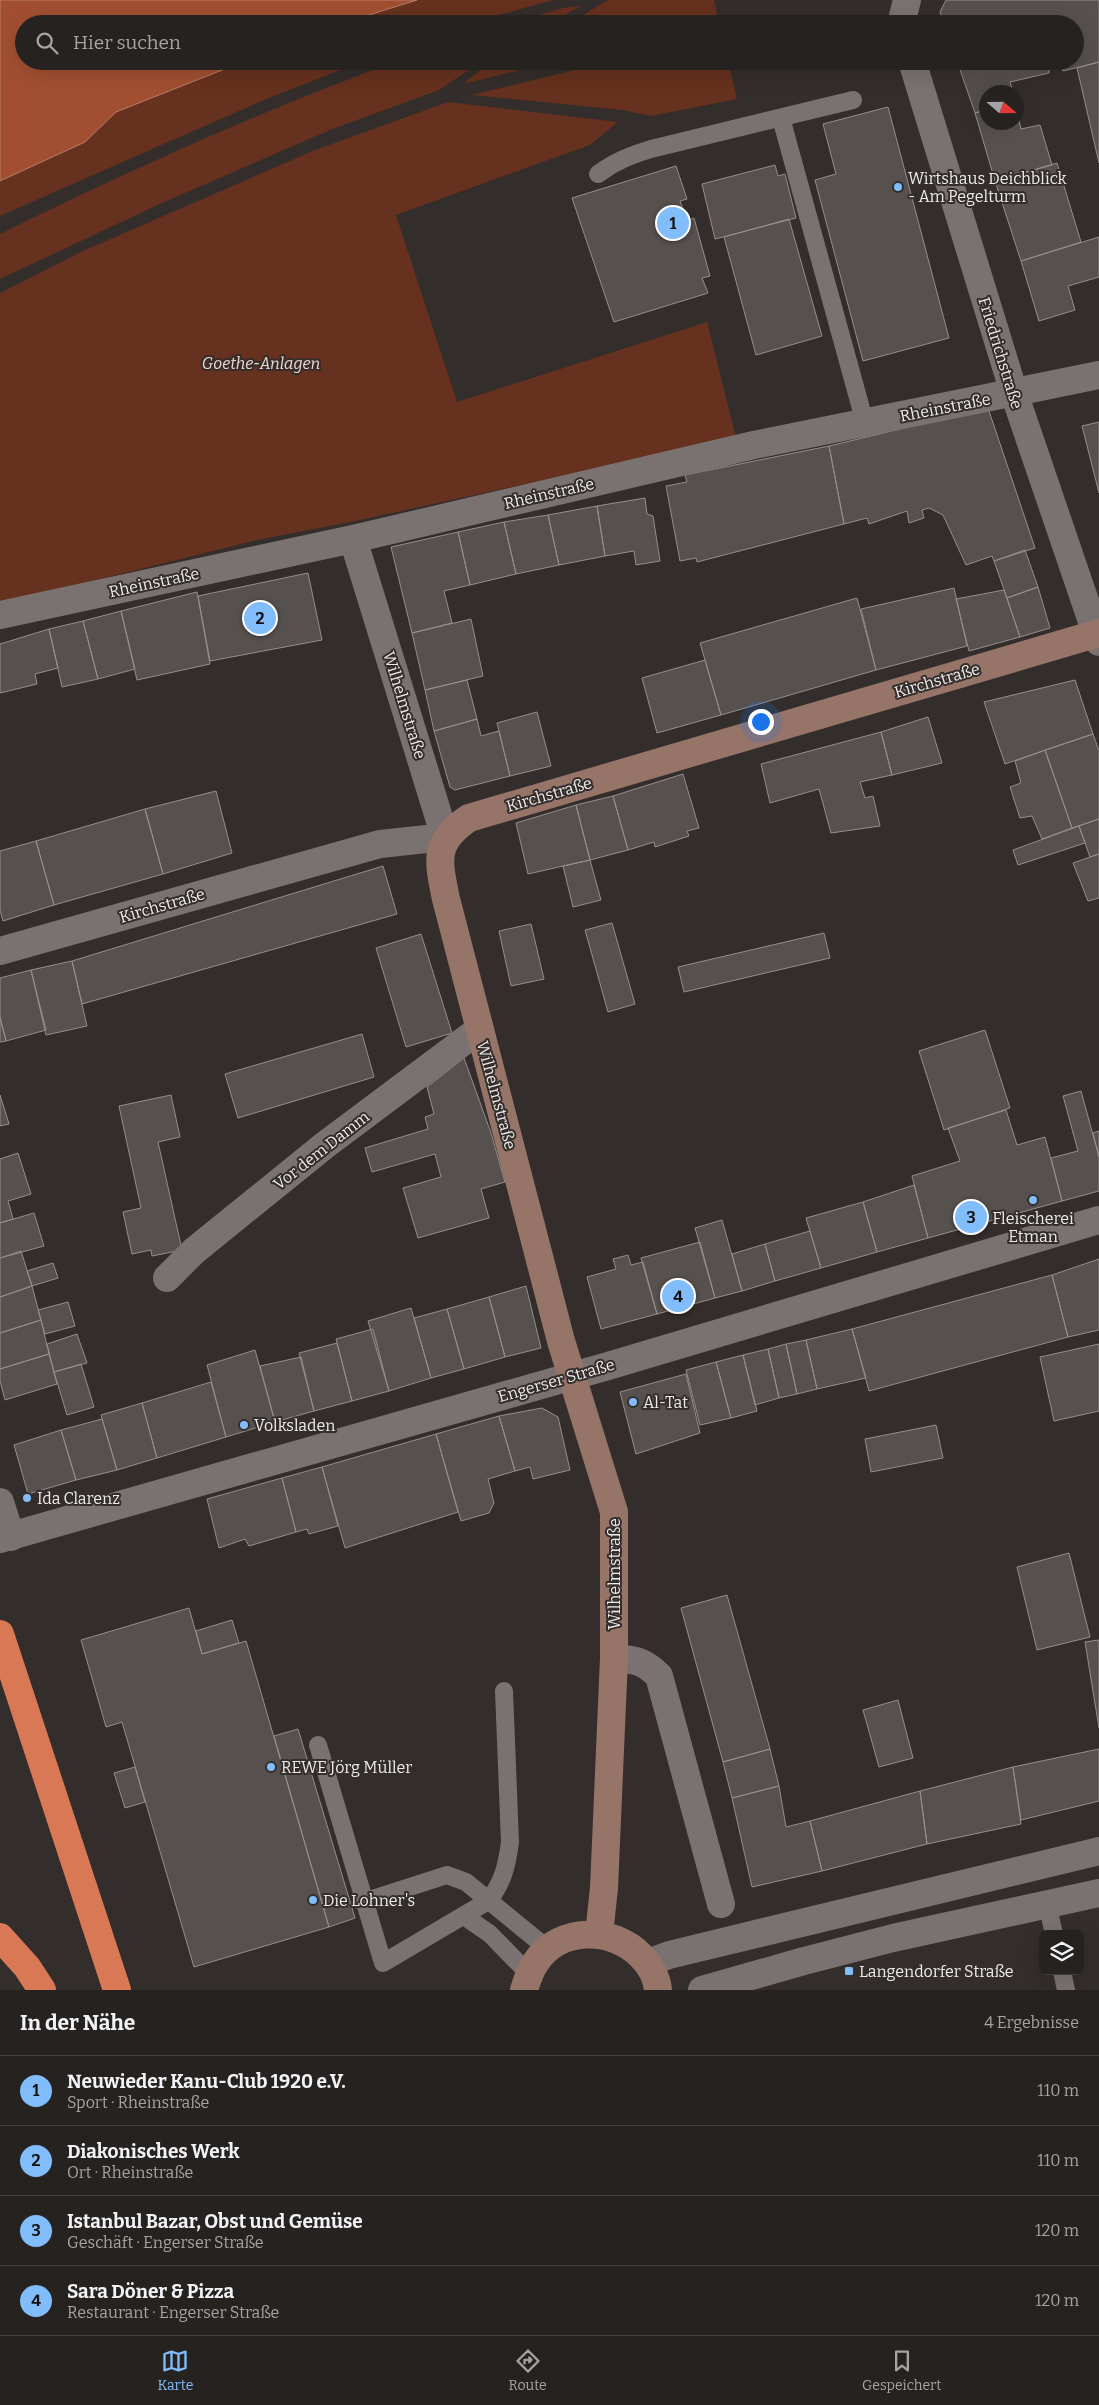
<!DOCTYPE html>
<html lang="de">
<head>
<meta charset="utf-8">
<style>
  body { margin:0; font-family:Bitter,serif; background:#2e2a29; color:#f1f3f6 }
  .controls { position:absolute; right:15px; bottom:15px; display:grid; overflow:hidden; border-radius:8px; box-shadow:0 5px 20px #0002 }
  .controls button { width:45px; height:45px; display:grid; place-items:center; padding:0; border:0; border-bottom:1px solid #423f3e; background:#262220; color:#f1f3f6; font:25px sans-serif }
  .compass { position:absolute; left:979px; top:85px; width:45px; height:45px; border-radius:50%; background:#262220; box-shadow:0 5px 20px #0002; rotate:110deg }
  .you { position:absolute; left:760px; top:721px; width:18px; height:18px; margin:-12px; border:4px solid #fff; border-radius:50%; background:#1a73e8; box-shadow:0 0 0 8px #1a73e833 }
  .badge { display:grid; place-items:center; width:32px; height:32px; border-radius:50%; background:#81bdfa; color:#111; font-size:16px; font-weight:700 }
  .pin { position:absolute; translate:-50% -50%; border:2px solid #fff; box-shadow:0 1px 5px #0006 }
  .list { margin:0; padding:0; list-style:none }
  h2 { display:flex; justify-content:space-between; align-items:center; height:65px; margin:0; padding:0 20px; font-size:21px }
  h2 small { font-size:16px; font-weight:400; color:#a4a4a5 }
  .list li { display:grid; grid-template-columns:32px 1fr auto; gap:15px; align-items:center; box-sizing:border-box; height:70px; padding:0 20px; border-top:1px solid #423f3e }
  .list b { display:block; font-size:19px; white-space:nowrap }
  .list p { margin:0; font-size:16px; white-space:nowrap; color:#a4a4a5 }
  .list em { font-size:16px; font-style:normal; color:#a4a4a5 }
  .icon { flex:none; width:28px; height:28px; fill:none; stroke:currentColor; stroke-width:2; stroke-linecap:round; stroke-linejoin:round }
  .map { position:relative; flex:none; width:1099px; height:1990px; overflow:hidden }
  .search { position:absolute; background:#262220; box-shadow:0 5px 20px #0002; left:15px; right:15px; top:15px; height:55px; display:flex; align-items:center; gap:12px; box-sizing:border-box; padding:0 18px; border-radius:28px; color:#a4a4a5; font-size:19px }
  .sheet { height:345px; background:#262220 }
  nav { display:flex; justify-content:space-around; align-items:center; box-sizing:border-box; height:70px; border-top:1px solid #423f3e; background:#262220; font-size:14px; color:#a4a4a5 }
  nav a { display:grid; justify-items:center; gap:2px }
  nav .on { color:#81bdfa }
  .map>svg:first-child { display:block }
  .green { fill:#66311e }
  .water { fill:#a24f31; stroke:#b97e68 }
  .building { fill:#56504e; stroke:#958e8c }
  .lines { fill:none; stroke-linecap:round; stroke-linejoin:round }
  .lane { stroke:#797270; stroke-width:18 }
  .street { stroke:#797270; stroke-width:28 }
  .secondary { stroke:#967468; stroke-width:28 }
  .highway { stroke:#d97855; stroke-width:28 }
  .poi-dot { fill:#81bdfa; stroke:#332d2b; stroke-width:2 }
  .labels { text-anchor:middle; stroke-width:4; stroke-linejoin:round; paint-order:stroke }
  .poi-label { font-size:16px; fill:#eeebe9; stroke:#332d2b; text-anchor:start }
  .street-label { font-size:16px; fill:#eeebe9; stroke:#332d2b }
  .park-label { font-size:16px; font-style:italic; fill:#f1d9d0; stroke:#332d2b }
</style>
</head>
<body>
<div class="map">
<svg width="1099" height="1990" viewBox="0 0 1099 1990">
  <rect width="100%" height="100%" fill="#332d2b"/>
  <path class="green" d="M417,0h136l-86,24h-127z
    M608,0h106l5,22 -9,2h-142z
    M580,6l-30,18h-40l52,-16z
    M245,61h119l-93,36 -271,119v-35l85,-39 31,-30z
    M397,61h85l-43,29 -109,40 -168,73 -162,76v-45c130,-64 261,-123 397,-173z
    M498,61h59l-94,23 16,-13z
    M612,61h116l9,38 -86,17 -29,-6 -150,-15z
    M448,102l170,20 -28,23 -194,70 61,187 250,-80 29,116 -376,82 -107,21 -253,63v-311l85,-43 230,-100z"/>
  <path class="water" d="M0,0h417l-77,24h-316v37h221l-129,51 -31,30 -85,39z"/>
  <path class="building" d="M946,0h153v62l-36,9 -3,-8 -11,2v8l-39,9 3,10h-27v18l-11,3 -18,-52h118v-37h-131l-4,-12z
    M1099,62v101l-22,-95z
    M888,107l61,231 -86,23 -48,-181 21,-6 -13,-50z
    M1016,108l5,21 19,-4 12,40 -57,16 -20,-68 11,-3v12h30z
    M1057,163l24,79 -60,19 -26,-80z
    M775,165l3,11 7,-2 11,44 -81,21 -13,-55z
    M676,166l11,33 -7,2 7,20 7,-3 16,58 -8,2 6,15 -94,29 -42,-124z
    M789,219l33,117 -66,19 -32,-118z
    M1099,237v40l-31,9 7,24 -36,11 -18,-60z
    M988,408l47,140 -41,13 -2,-5 -26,9 -23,-50 -14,-7 -7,2 2,8 -15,5 -2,-12 -38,13 -2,-6 -23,6 -15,-78z
    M1099,422v71l-17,-67z
    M829,446l15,78 -147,38 -1,-4 -16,3 -14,-75 21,-4 -2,-7z
    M645,498l2,16 6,2 7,45 -24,4 -2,-14 -29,5 -8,-50z
    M597,506l8,50 -46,9 -11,-50z
    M548,515l11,50 -43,9 -12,-52z
    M504,522l12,52 -46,11 -12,-53z
    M458,532l12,53 -26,6 8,32 -40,10 -21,-86z
    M1025,550l13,37 -31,11 -13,-37z
    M308,573l14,67 -112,21 -12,-65z
    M1038,587l12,41 -30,9 -13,-39z
    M954,588l13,58 -91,24 -15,-61z
    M1004,590l16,47 -51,14 -13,-52z
    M197,592l13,72 -73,16 -16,-69z
    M857,598l19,72 -155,45 -21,-72z
    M121,611l14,58 -37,10 -15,-58z
    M471,619l12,57 -58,14 -13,-57z
    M83,621l15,58 -36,8 -13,-58z
    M49,629l9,39 -23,6 2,10 -37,9v-49z
    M705,660l16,55 -64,18 -15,-55z
    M467,680l10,39 -43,12 -9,-41z
    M1075,680l18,54 -88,30 -21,-62z
    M537,712l14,54 -41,10 -13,-53z
    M928,717l14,46 -50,12 -11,-43z
    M477,719l4,17 18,-5 11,45 -55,14 -5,-3 -16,-56z
    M881,732l11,43 -32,7 5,16 8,-2 7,30 -49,7 -12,-44 -49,14 -9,-39z
    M1093,734l6,17v68l-27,9 -27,-78z
    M1045,750l27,78 -30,11 -10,-23 -12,2 -10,-31 11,-4 -6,-22z
    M683,774l16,54 -12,3 2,5 -34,11 -1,-5 -26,8 -15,-54z
    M216,791l16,62 -69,21 -18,-65z
    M613,796l15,54 -38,10 -14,-55z
    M576,805l14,55 -62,14 -12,-51z
    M145,809l18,65 -109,31 -18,-64z
    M1099,819v35l-9,3 -11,-31z
    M1079,826l6,17 -67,22 -5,-15z
    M36,841l18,64 -51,16 -3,-11v-59z
    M1099,854v44l-11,3 -15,-38z
    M590,860l11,40 -28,7 -10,-41z
    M383,866l14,48 -315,90 -10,-43z
    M612,923l23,81 -27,8 -23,-82z
    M531,924l13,55 -33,7 -12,-55z
    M824,933l6,25 -146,34 -6,-25z
    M421,934l31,99 -46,14 -30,-99z
    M72,961l15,65 -41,9 -15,-65z
    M31,970l15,60 -40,11 -6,-24v-39z
    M0,1017l6,24 -6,1z
    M985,1030l25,78 -66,22 -25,-79z
    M362,1034l12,43 -136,41 -13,-44z
    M464,1058l27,75 14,49 -24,7 8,29 -71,20 -15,-50 38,-11 -6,-23 -63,18 -7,-24 63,-19 -3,-12 9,-3 -7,-27z
    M1081,1091l18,66v34l-37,10 -11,-43 27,-7 -15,-55z
    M0,1095l9,29 -9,2z
    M171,1095l9,42 -22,5 24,108 -30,6 -1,-6 -19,4 -9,-42 18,-4 -22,-102z
    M1006,1110l11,35 28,-8 17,64 -134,37 -16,-62 48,-15 -12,-33z
    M1099,1131v26l-6,-24z
    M18,1153l13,41 -23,7 5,18 -13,4v-64z
    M914,1185l14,53 -51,14 -14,-50z
    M863,1202l14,50 -56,16 -15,-50z
    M34,1213l10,33 -44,12v-35z
    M722,1220l20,71 -27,7 -20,-70z
    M810,1231l11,37 -46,13 -10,-37z
    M700,1242l15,56 -58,16 -16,-56z
    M765,1244l10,37 -33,10 -10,-37z
    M21,1251l11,35 -32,11v-39z
    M628,1255l3,10 12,-3 14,52 -56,15 -14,-52 29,-8 -3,-10z
    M1099,1259v71l-31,7 -16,-62z
    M53,1263l5,15 -26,8 -5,-15z
    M1052,1275l16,62 -199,54 -17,-62z
    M32,1286l9,34 -41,13v-36z
    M526,1286l15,62 -36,9 -16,-60z
    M489,1297l16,60 -41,12 -17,-60z
    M68,1302l7,24 -30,8 -7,-24z
    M411,1308l20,70 -42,13 -21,-70z
    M447,1309l17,60 -33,9 -17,-60z
    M41,1320l8,34 -49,15v-36z
    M373,1329l16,62 -37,10 -16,-62z
    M852,1329l14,49 -49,11 -11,-49z
    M77,1334l10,29 -33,9 -7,-28z
    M806,1340l11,49 -20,5 -11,-50z
    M337,1343l15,58 -38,10 -15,-58z
    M786,1344l11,50 -18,4 -11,-49z
    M1099,1344v67l-45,10 -14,-64z
    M768,1349l11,49 -24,7 -12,-50z
    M255,1350l20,72 -49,15 -19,-72z
    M49,1354l8,30 -52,16 -5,-19v-12z
    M743,1355l14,56 -26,7 -15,-56z
    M301,1357l13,54 -39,11 -15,-56z
    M716,1362l15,56 -31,7 -14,-55z
    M81,1364l13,43 -27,8 -13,-43z
    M686,1374l14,59 -64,21 -16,-62z
    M211,1382l15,55 -69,21 -15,-55z
    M142,1403l15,55 -40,12 -16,-55z
    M542,1408l16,9 12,53 -37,9 -3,-12 -15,4 -16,-55z
    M499,1416l16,55 -27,8 6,24 -5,10 -28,8 -25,-87z
    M102,1419l15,51 -41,10 -15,-50z
    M936,1425l7,33 -72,14 -6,-33z
    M61,1430l15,50 -48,14 -14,-49z
    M436,1434l22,78 -113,36 -23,-81z
    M322,1467l16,59 -29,8 -2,-5 -11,3 -14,-54z
    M282,1478l14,54 -47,14 -4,-7 -26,9 -12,-49z
    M1069,1553l21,84 -53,13 -20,-83z
    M727,1595l43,154 -47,13 -42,-154z
    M189,1608l13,46 44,-13 83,286 -135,40 -72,-245 -16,5 -25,-87z
    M232,1620l7,23 -37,11 -6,-23z
    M1099,1640v88l-14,-86z
    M898,1700l15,58 -34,9 -16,-57z
    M298,1729l57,189 -26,9 -55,-191z
    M770,1749l9,37 -47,12 -9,-36z
    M1099,1749v52l-78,19 -8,-53z
    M135,1767l10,35 -20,6 -11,-35z
    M1013,1767l8,57 -94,20 -7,-53z
    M779,1786l7,41 24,-6 12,50 -70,16 -20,-89z
    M920,1791l7,53 -105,27 -12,-50z"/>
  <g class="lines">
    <path class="lane" d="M781,118l84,305
      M598,174c17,-13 34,-19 53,-25l202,-49
      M318,1745l65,218 105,-62c15,-18 19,-36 22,-59l-6,-151
      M363,1902l84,-27 19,7 82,67
      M1047,1903l7,31
      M464,1916l26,18 39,40
      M1062,1971l4,19"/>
    <path class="street" d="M904,24l-1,-8 4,-16
      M912,61l102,332 85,249
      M0,615l353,-76 401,-94 345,-70
      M0,951l380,-107 65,-7 -92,-298
      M167,1278l27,-27 131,-106 155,-116
      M0,1502l11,35
      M0,1539l608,-173 491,-146
      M614,1658c21,2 29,2 45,18l62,228
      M648,1963l21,-8 430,-104
      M702,1990l102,-29 89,-23 206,-45"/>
    <path class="secondary" d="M599,1934l5,-46 10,-230v-146l-53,-171 -115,-442c-8,-39 -13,-57 23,-81l630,-185
      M524,1990c3,-10 6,-20 12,-28 24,-36 77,-35 105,-6 9,9 16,22 17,34"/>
    <path class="highway" d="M0,1634l117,356
      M0,1937l27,30 15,23"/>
  </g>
  <g class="poi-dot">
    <circle cx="898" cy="187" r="5"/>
    <circle cx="1033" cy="1200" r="5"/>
    <circle cx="633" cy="1402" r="5"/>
    <circle cx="244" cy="1425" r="5"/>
    <circle cx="27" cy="1498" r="5"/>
    <circle cx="271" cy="1767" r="5"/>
    <circle cx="313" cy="1900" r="5"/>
    <rect x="844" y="1966" width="10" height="10" rx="2.5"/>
  </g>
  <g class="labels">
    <g class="poi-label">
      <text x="908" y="184">Wirtshaus Deichblick<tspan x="908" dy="18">- Am Pegelturm</tspan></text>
      <text x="1033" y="1224" text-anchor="middle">Fleischerei<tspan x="1033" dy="18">Etman</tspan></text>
      <text x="643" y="1408">Al-Tat</text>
      <text x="254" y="1431">Volksladen</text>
      <text x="37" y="1504">Ida Clarenz</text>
      <text x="281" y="1773">REWE Jörg Müller</text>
      <text x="323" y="1906">Die Lohner's</text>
      <text x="859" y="1977">Langendorfer Straße</text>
    </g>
    <g class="street-label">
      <text transform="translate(1001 353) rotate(73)" y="6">Friedrichstraße</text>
      <text transform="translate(945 407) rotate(-11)" y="6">Rheinstraße</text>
      <text transform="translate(549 493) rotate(-13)" y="6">Rheinstraße</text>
      <text transform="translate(154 582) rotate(-12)" y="6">Rheinstraße</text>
      <text transform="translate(937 680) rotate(-16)" y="6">Kirchstraße</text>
      <text transform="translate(405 705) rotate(73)" y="6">Wilhelmstraße</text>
      <text transform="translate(549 794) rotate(-16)" y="6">Kirchstraße</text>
      <text transform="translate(162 905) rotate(-16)" y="6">Kirchstraße</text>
      <text transform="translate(497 1095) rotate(75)" y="6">Wilhelmstraße</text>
      <text transform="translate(321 1150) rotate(-38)" y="6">Vor dem Damm</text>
      <text transform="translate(556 1380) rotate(-16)" y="6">Engerser Straße</text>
      <text transform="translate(614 1574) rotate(-90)" y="6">Wilhelmstraße</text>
    </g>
    <g class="park-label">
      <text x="261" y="369">Goethe-Anlagen</text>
    </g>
  </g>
</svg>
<div class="controls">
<button><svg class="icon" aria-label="layers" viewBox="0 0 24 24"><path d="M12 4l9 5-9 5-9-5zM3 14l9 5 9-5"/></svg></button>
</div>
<svg class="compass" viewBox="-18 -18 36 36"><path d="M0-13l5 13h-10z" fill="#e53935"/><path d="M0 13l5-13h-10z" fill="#a4a4a5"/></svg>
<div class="you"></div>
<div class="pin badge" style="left:673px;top:223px">1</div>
<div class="pin badge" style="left:260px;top:618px">2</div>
<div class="pin badge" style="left:971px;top:1217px">3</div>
<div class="pin badge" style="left:678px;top:1296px">4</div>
<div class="search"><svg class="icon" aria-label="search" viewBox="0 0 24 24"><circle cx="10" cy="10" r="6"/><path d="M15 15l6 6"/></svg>Hier suchen</div>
</div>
<section class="sheet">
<h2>In der Nähe<small>4 Ergebnisse</small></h2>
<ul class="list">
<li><span class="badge">1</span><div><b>Neuwieder Kanu-Club 1920 e.V.</b><p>Sport · Rheinstraße</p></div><em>110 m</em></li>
<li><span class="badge">2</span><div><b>Diakonisches Werk</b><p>Ort · Rheinstraße</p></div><em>110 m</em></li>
<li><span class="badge">3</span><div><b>Istanbul Bazar, Obst und Gemüse</b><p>Geschäft · Engerser Straße</p></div><em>120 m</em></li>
<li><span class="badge">4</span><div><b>Sara Döner &amp; Pizza</b><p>Restaurant · Engerser Straße</p></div><em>120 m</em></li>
</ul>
</section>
<nav>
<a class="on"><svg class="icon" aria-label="map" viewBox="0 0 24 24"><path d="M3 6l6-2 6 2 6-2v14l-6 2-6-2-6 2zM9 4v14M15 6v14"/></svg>Karte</a>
<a><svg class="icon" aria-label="directions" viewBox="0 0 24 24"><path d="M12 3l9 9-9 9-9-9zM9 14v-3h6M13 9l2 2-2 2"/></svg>Route</a>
<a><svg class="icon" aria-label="saved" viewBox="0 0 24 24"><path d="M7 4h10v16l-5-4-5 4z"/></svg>Gespeichert</a>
</nav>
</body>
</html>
